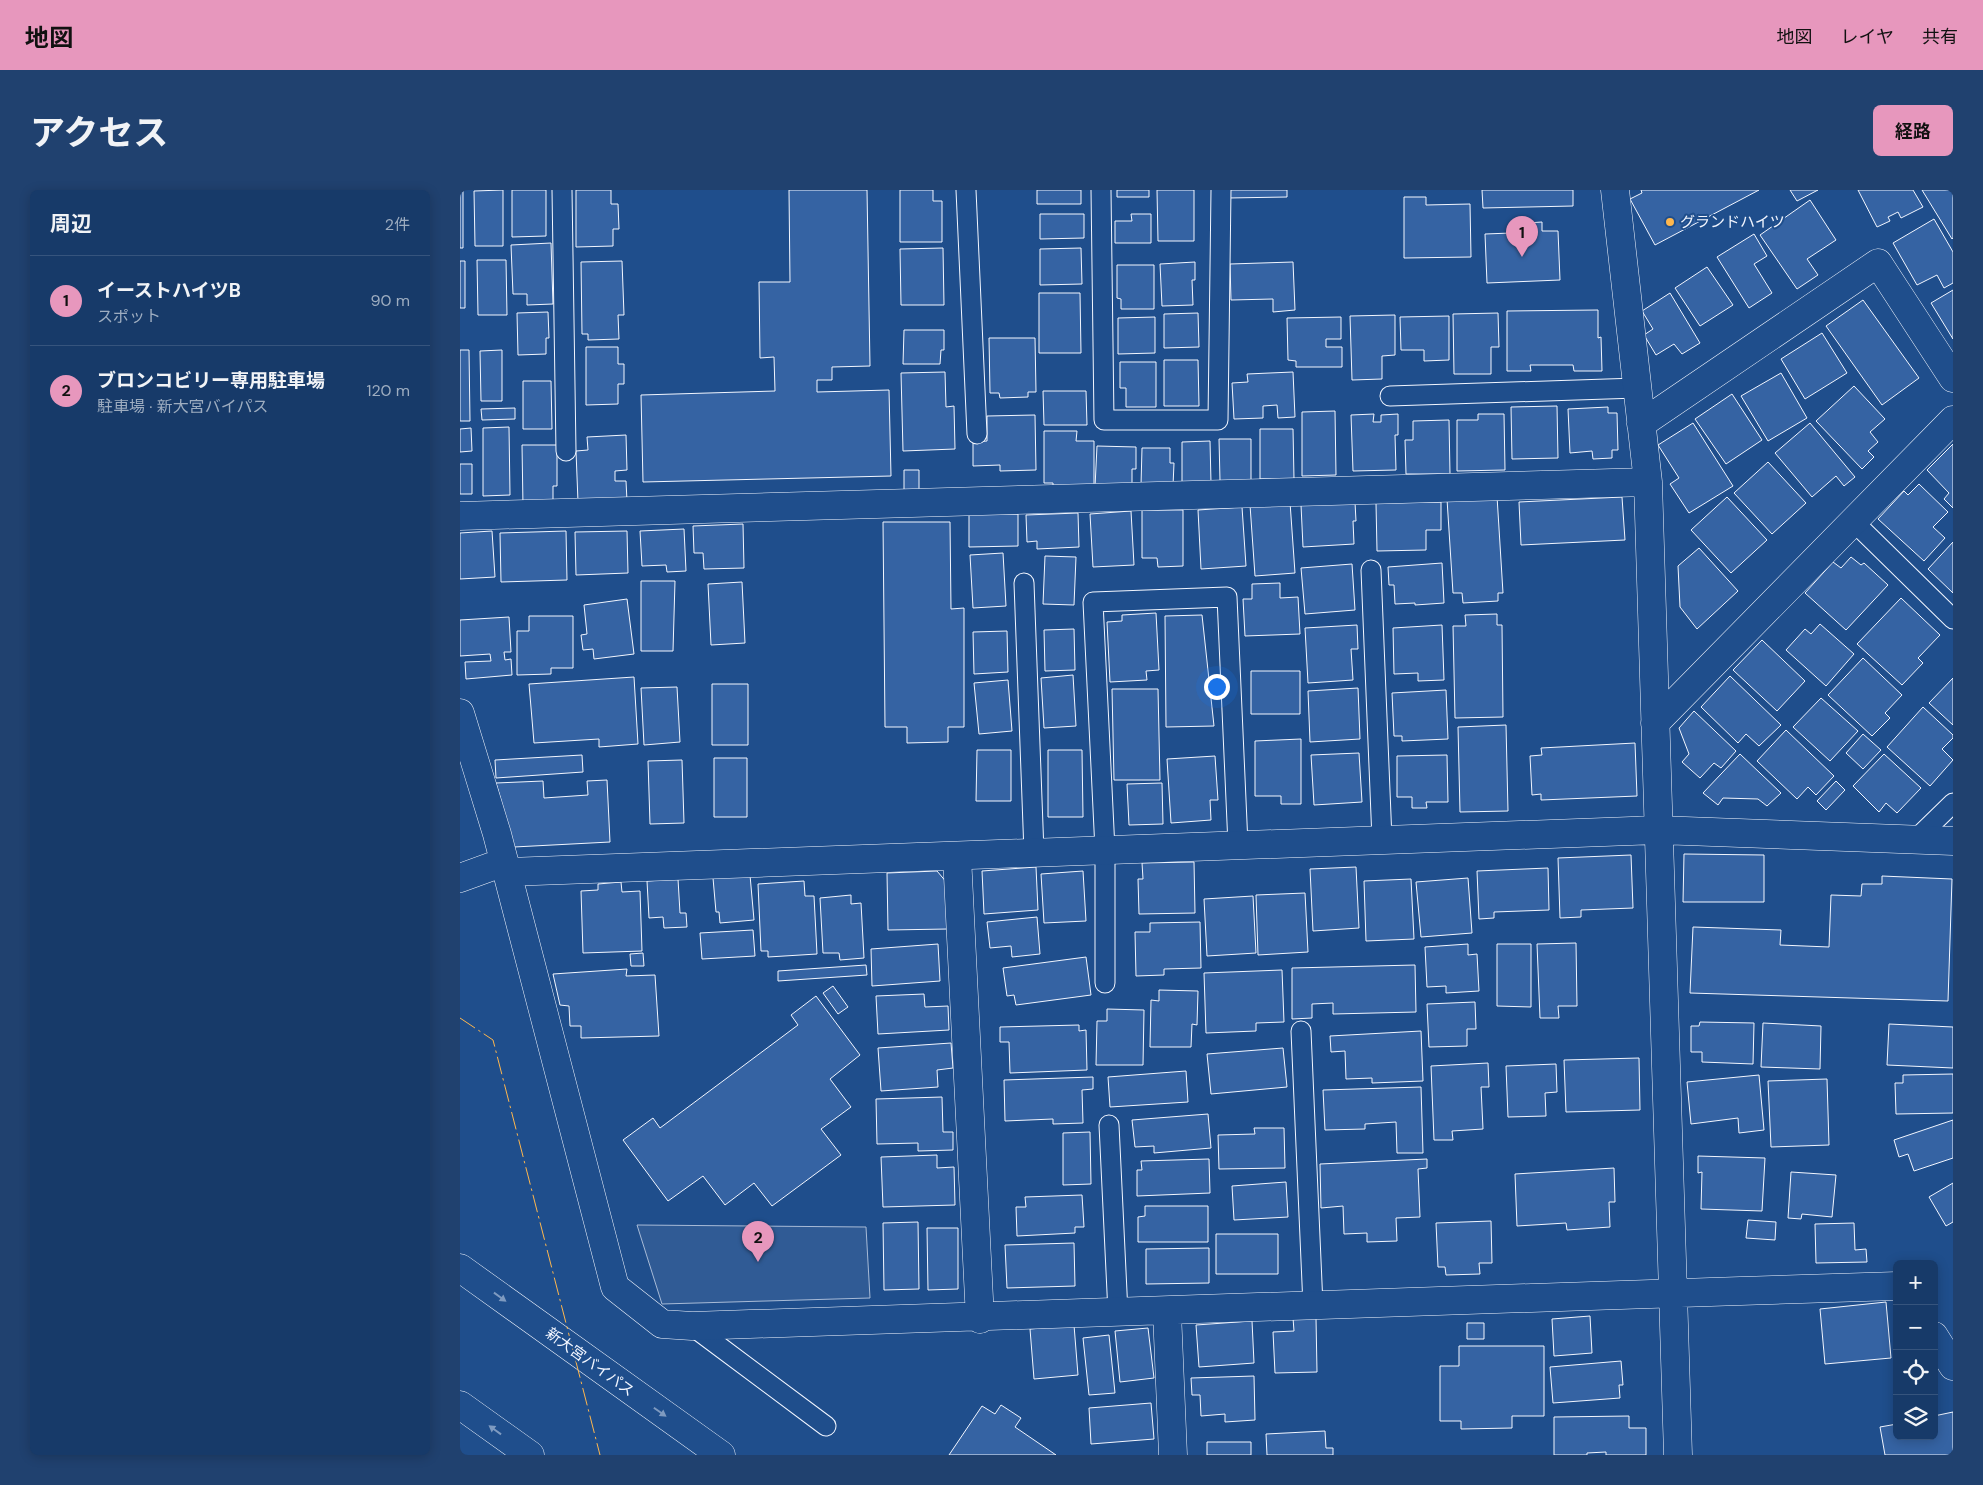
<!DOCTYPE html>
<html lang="ja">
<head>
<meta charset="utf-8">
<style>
  body { margin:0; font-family:"DM Sans","Noto Sans JP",sans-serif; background:#20416f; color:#f1f3f6 }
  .controls { position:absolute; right:15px; bottom:15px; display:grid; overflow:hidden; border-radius:8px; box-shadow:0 2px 12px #0003 }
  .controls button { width:45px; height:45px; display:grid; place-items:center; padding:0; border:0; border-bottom:1px solid #36547d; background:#173a69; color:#f1f3f6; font:25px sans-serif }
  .you { position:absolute; left:756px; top:496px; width:18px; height:18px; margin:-12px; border:4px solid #fff; border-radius:50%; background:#1a73e8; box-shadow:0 0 0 8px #1a73e833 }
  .badge { display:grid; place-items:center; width:32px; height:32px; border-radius:50%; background:#e797bd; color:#111; font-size:16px; font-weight:700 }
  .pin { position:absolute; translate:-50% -41px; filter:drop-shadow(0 1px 2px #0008) }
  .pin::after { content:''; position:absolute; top:26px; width:18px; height:15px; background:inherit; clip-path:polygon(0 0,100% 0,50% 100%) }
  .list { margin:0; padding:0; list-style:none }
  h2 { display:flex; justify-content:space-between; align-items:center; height:65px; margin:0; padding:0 20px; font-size:21px }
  h2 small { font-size:16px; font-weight:400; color:#9eadc0 }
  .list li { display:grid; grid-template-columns:32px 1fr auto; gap:15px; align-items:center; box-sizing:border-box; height:90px; padding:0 20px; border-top:1px solid #36547d }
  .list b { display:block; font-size:19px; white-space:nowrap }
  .list p { margin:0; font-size:16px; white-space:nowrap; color:#9eadc0 }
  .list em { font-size:16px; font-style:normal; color:#9eadc0 }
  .icon { flex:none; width:28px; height:28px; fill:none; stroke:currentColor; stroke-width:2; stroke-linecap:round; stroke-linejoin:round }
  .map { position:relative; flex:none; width:1493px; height:1265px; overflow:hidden; border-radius:8px }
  header { display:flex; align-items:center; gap:30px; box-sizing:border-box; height:70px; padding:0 25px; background:#e797bd; color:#111 }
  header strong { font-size:24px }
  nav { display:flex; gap:28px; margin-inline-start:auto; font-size:18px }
  .intro { display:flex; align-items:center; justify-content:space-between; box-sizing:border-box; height:120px; padding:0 30px }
  h1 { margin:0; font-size:35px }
  .button { padding:12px 22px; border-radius:8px; background:#e797bd; color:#111; font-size:18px; font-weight:700 }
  main { display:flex; gap:30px; padding:0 30px }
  aside { flex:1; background:#173a69; border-radius:8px; box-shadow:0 2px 12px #0003 }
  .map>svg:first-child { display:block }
  .parking { fill:#305b95; stroke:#a8bbd7 }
  .building { fill:#3563a3; stroke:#f2f6ff }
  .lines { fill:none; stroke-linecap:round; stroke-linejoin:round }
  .lane-casing { stroke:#f2f6ff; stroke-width:21 }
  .street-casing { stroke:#f2f6ff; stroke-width:29 }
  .highway-casing { stroke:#f2f6ff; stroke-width:29 }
  .lane { stroke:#1f4e8c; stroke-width:19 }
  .street { stroke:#1f4e8c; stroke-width:28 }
  .highway { stroke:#1f4e8c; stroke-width:28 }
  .power { stroke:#ffb74d; stroke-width:1; stroke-dasharray:18 4 2.5 4; stroke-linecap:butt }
  .oneway { fill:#7e9ac0 }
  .poi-dot { fill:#ffb74d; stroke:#1f4e8c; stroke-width:2 }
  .labels { text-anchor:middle; stroke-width:4; stroke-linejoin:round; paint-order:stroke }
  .poi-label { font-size:15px; fill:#f2f6ff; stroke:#1f4e8c; text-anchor:start }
  .street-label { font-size:15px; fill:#f2f6ff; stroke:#1f4e8c }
</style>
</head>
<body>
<header>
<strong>地図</strong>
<nav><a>地図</a><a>レイヤ</a><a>共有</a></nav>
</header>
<div class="intro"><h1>アクセス</h1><a class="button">経路</a></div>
<main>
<aside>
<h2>周辺<small>2件</small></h2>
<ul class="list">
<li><span class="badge">1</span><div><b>イーストハイツB</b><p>スポット</p></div><em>90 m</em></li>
<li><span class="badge">2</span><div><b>ブロンコビリー専用駐車場</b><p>駐車場 · 新大宮バイパス</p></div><em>120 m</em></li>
</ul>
</aside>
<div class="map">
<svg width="1493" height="1265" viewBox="0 0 1493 1265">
  <rect width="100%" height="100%" fill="#1f4e8c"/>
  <path class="parking" d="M177,1035l229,2 4,71 -208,6z"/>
  <path class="building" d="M0,0h3v58h-3z
    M43,0v56h-28l-1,-55z
    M52,0h34v46l-34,1z
    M116,0h35v14h7l1,25h-6v17l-37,1z
    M329,0h78l3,176 -38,1v13h-15v12l72,-2 2,86 -248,6 -2,-87 134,-4 -1,-34 -14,1 -1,-76h31z
    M440,0h33v11h9v41h-42z
    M577,0h44v14h-44z
    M657,0h32v7h-32z
    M697,0h37v51h-36z
    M768,0h59v7l-59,1z
    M1022,0h91v16l-90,2z
    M1181,0h118l-104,55 -25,-46 12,-6z
    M1330,0h28l-21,11z
    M1398,0h55l10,17 -22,11 -3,-6 -10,5 2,4 -13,6z
    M1462,0h31v48l-1,1z
    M944,7h22v8l44,-1 1,53 -67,1z
    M1350,10l26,40 -29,19 11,16 -21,14 -37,-54z
    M580,24h44v24l-44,1z
    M671,24h20v29h-36v-22h17z
    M1474,29l19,33v31l-9,5 -7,-13 -20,10 -24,-42z
    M1082,32v9h16l2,49 -73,3 -2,-49 26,-1v-9z
    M1294,44l13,22 -13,8 18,29 -23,15 -32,-51z
    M91,53l2,61 -26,1v-11h-14l-2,-49z
    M483,58l1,57h-43l-1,-56z
    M621,58l1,36 -42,1v-36z
    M17,70h29l1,55h-29z
    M0,71h5v47h-5z
    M162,71l2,54h-6l1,24 -31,1v-6h-6l-1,-72z
    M735,72v18h-3l1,25 -31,1 -2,-42z
    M833,72l2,48 -22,2v-13l-42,1 -1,-36z
    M657,75h37v44h-33v-10l-4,-1z
    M1247,77l26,38 -33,21 -25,-38z
    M1493,100v49l-22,-36z
    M579,103h41l1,60h-42z
    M1210,103l30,50 -18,11 -8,-10 -18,11 -12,-20 9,-6 -11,-18z
    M1403,110l56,78 -37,27 -56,-79z
    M1138,120v28l3,-1 1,34h-28l-1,-6h-43l1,6h-24v-60z
    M88,122l1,26h-3v16l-28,1 -1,-42z
    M738,123l1,34 -35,1v-34z
    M1038,123l1,34h-8v27h-37l-1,-60z
    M935,125v40l-13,1v23l-30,1 -2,-64z
    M989,126v44l-25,1v-11h-23l-1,-33z
    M695,127v36l-37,1v-36z
    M881,127v22h-15v8h16v20h-46v-6l-8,-1 -1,-42z
    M444,140h40v20h-3l-1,14h-37z
    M1362,143l25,40 -42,26 -24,-40z
    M529,148h46l1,54h-8v5l-28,1 -1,-5h-9z
    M126,157h32v17h6v20h-6v20l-32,1z
    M0,160h9l1,71h-10z
    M42,160v51h-21l-1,-50z
    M704,170h34l1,46h-35z
    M660,172h36v45h-30v-19h-6z
    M485,182l1,35 8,-1 1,43 -52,2 -2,-78z
    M833,182l2,45 -17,1 -1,-13 -14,1v12l-29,1 -2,-36 16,-1 -1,-8z
    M1321,183l26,45 -39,23 -27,-45z
    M63,191h28l1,48h-29z
    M1394,196l31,33 -15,13 8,10 -10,9 6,6 -12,12 -46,-48z
    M583,201h43l1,34h-43z
    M1272,204l30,46 -36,24 -31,-45z
    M1097,216l1,52 -46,1 -1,-52z
    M1148,217v6h9l1,37h-6v8l-19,1 -1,-8 -22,2 -2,-44z
    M55,218v11l-33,1 -1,-11z
    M875,221l1,64 -34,1v-64z
    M914,224l-1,8h8v-7l17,-1v21h-3l1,35 -43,1 -2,-56z
    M1018,224h26l1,56 -48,1v-51h21z
    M575,225l1,55 -36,1v-6l-27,1v-24l14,-1v-25z
    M989,230l1,54h-44l-1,-34h8v-19z
    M1233,233l40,63 -44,27 -19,-29 9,-6 -21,-33z
    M1350,233l45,54 -11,9 -8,-10 -24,21 -37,-44z
    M49,237l1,68 -27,1v-68z
    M11,238l1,23 -12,1v-23z
    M800,239h33l1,50h-34z
    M584,241h33l-1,10h18v48l-41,1v-7h-9z
    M166,245l1,35 -12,1v10h11l1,20 -49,1 -2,-51 12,-1 -1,-13z
    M759,249h32v41l-31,1z
    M750,251l1,42h-29v-41z
    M1493,254v64l-9,-9 5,-6 -22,-23z
    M62,255h35v41h-4v20l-30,1z
    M637,256l39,1v22h-4v19l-37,-1z
    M682,258h28v15h4l-1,23 -32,-1z
    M1308,272l38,41 -34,31 -38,-41z
    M0,274h12v30h-12z
    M444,280h15v25h-15z
    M1459,294l29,28 -15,15 12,11 -21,23 -46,-42 26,-28 4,4z
    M1037,306l6,97h-5v8l-35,2 -1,-10h-9l-6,-94z
    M1162,307l3,43 -104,5 -2,-43z
    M1267,307l40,43 -36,33 -40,-43z
    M830,312l5,71 -40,3 -5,-71z
    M895,312l1,19h-3l1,23 -51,3 -2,-42z
    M981,312v28h-15v20l-49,1 -1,-48z
    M782,317l4,59 -45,3 -3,-59z
    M682,320h41v56l-25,1 -1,-9h-15z
    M671,321l3,54 -41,2 -3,-53z
    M618,323l1,34 -42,2v-8l-10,1 -1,-27z
    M509,324h49v32l-49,1z
    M423,332h67l1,87 13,-1v119h-16v15l-41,1v-16h-22z
    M283,334l1,44 -40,1 -1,-16h-9l-1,-27z
    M224,339l2,42 -19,1 -1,-7 -24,1 -2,-35z
    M32,341l3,46 -35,2v-46z
    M106,341l1,49 -66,2 -1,-49z
    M167,341l1,42 -52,2 -1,-43z
    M1493,352v51l-25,-24z
    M1239,358l39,43 -41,38 -17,-22 -2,-41z
    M543,363l3,53 -33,2 -3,-53z
    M585,366l31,1 -2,48 -31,-1z
    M1391,367l10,8 3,-2 24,22 -42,45 -41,-37 28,-31 8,6z
    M982,373l2,40 -29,2v-2l-20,1 -1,-19h-5l-1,-18z
    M892,374l3,46 -50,4 -4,-46z
    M181,391h34l-2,70h-32z
    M282,392l3,61 -34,2 -3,-61z
    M820,393v15l18,-1 2,37 -55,2 -2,-37h9v-15z
    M1441,408l39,37 -22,23 5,5 -21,22 -45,-41z
    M167,409l7,55 -40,5 -1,-10 -10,1 -2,-15 6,-1 -3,-29z
    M696,423l3,57 -13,1 1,9 -37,2 -3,-60 15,-1v-6z
    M1037,424v11h5l1,92 -48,1 -2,-92h13l-1,-11z
    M742,425l12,111 -48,1 -1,-111z
    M69,426h44v52h-22v6l-34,1v-44h12z
    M49,427l2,35h-7l1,8 6,-1 1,16 -46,4 -1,-17 26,-1 -1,-7 -30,2v-36z
    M1360,434l34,30 -28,32 -40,-36 19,-21 6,5z
    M897,435l1,24h-7l2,31 -45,3 -3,-55z
    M982,435l2,55 -26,1v-8l-24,1 -1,-46z
    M614,439l1,41 -30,1 -1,-41z
    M547,441l1,41 -34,2 -1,-42z
    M1302,450l43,41 -28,30 -44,-41z
    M1403,468l39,37 -17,18 5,5 -18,18 -44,-41z
    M791,481h49v43h-49z
    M613,485l3,51 -32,2 -3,-50z
    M1270,486l51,49 -22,21 -13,-12 -8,9 -37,-36z
    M174,487l4,67 -39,3v-8l-65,4 -5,-59z
    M1493,488v47l-24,-22z
    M548,490l4,51 -33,3 -5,-51z
    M252,494h36v61h-36z
    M217,497l3,55 -36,3 -3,-57z
    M898,498l2,51 -50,3 -2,-51z
    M652,499h46l2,91h-46z
    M986,500l2,49 -46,2v-5h-8l-2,-43z
    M1361,508l37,33 -28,30 -37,-34z
    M1463,517l30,28v3l-11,11 11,11 -23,26 -43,-39z
    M1234,521l42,40 -15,17 -7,-5 -14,15 -18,-16 7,-8 -10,-26z
    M1046,535l2,86 -48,1 -2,-85z
    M1326,540l48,46 -18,19 -8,-8 -11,12 -40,-38z
    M1403,544l18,16 -18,19 -17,-16z
    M841,549v65h-20v-8h-26v-55z
    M1175,553l2,53 -96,4v-6l-9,1 -2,-39 12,-1 -1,-7z
    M517,560h34v51h-35z
    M588,560h34l1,67h-35z
    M899,563l3,49 -48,3 -3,-50z
    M1280,564l41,39 -14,13 -9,-7 -35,-1 -5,7 -15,-12z
    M1424,564l37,34 -24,25 -11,-10 -7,9 -26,-26z
    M122,565l1,17 -87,6 -1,-18z
    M987,565l1,47h-22l1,6h-15v-11h-15v-41z
    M755,566l3,44h-8l1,20 -40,3 -4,-64z
    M254,568h33v59h-33z
    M222,570l2,63 -34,1 -2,-63z
    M147,590l3,62 -96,5 -18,-64 47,-2 1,17 44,-3 -1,-14z
    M1376,591l9,9 -19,20 -9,-9z
    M702,593l1,41 -34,1 -2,-41z
    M1224,664l80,1v47h-81z
    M1171,665l2,53 -52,2v7l-21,1 -2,-60z
    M734,672l1,51 -56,1 -1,-35h5l-1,-16z
    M576,677l2,43 -54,4 -2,-43z
    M896,677l3,61 -46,3 -3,-62z
    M1088,678l1,42 -55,2v6l-15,1 -2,-48z
    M477,681l11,13v45l-60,1 -1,-57z
    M623,681l3,50 -42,2 -3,-49z
    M290,685l4,45 -34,3 -1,-11h-3l-3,-34z
    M1422,686l70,3 -4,122 -258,-8 3,-66 88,3 -1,15 49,2 2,-52 30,1 1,-12h20z
    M1008,688l4,55 -51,4 -5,-55z
    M218,689l2,34h6l1,14 -23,1 -1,-11 -14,1 -2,-37z
    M951,689l3,60 -48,2 -2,-60z
    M344,691l1,15h9l3,58 -49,3v-6h-7l-3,-67z
    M161,692l1,10 18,-1 2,60 -59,2 -2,-62 17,-1v-6z
    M845,703l3,59 -50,3 -2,-60z
    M391,705v9l10,-1 3,55 -24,2 -1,-7h-16l-3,-55z
    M793,706l3,57 -49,3 -3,-57z
    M577,727l3,37 -28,3 -1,-11 -21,2 -3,-26z
    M740,732l1,46 -37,1v6l-28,1 -1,-44h15v-9z
    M293,740l2,26 -53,3 -2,-26z
    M1116,753l1,63h-19l1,12h-19l-3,-74z
    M478,754l2,37 -68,5 -1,-37z
    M1008,754v11l9,-1 2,37 -33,2v-7l-19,1 -2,-40z
    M1037,754h34v63l-34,-1z
    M183,763l1,13h-13l-1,-12z
    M626,767l5,38 -75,10 -2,-10 -7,1 -4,-28z
    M406,775l1,10 -89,6v-10z
    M955,775l1,47 -83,2v-11l-21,1v14l-20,1v-51z
    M167,779l-1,7 29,-1 4,61 -78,2v-12h-11l-1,-20 -9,-1 -7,-31z
    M822,780l2,52 -28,1v8l-50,2 -2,-60z
    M373,796l15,21 -10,7 -15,-21z
    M699,800l39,1 -1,34 -5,-1 -1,23h-41l1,-47 8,1z
    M464,804l1,13 23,-1 1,24 -71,4 -2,-38z
    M356,806l44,59 -30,24 21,28 -30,22 20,26 -69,51 -18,-23 -29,22 -22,-29 -35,25 -45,-61 30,-22 7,10 138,-103 -7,-10z
    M1015,812l1,27h-9v17l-38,1 -2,-43z
    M647,819l37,1 -1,55h-47l1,-44h10z
    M1240,832l54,1 -1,41 -51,-2v-10h-11v-26h8z
    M1303,833l58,3 -1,43 -59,-2z
    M1429,834l64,3v41l-66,-3z
    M619,835v6l7,-1 1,40 -77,3 -1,-31h-9v-15z
    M961,841l2,50 -51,2v-5l-26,1 -1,-28 -14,1 -1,-16z
    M491,853l2,25 -16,2 1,17 -57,4 -3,-43z
    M823,858l4,39 -76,7 -4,-40z
    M1179,868l1,52 -74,2 -2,-52z
    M1028,873l1,24h-8l2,42 -31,2 1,9h-19l-3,-74z
    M1096,874l1,28 -12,1 1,23 -38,1 -2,-51z
    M726,881l2,31 -78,5 -2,-30z
    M1493,884v39l-57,1 -1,-31h8v-8z
    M1299,885l5,55 -25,3 -1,-15 -47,6 -4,-42z
    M633,887v12l-11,1 1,33 -30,1v-5l-48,2 -1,-41z
    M1367,889l2,66 -58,2 -3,-66z
    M961,897l2,66h-26l-1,-31 -31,2v5l-40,1 -2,-40z
    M482,907l1,35h10v18l-35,1v-8l-41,1 -1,-45z
    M748,924l3,34 -57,5v-7l-19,1 -3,-27z
    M1493,930v38l-39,13 -6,-17 -9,3 -5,-17z
    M794,938h30l1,40 -66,1 -1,-34 37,-1z
    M630,942l1,52 -28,1v-52z
    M477,965v13l17,-1 1,38 -72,2 -2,-50z
    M1238,966l67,2 -3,53 -61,-2 1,-37 -4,1z
    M749,969l1,34 -73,3v-26h5l-1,-9z
    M967,969v9l-9,1 2,48 -24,1 1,23 -30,1v-9l-23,1 -1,-28 -22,2 -1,-44z
    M1154,978l1,34h-6l1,25 -43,3 -1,-7 -49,3 -2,-52z
    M1331,982l45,3 -4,42 -30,-3 -1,5 -13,-1z
    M826,992l2,35 -54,3 -2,-34z
    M1493,993v39l-7,4 -17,-29z
    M622,1005l2,32h-9v6l-58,3 -1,-29h10l-1,-10z
    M685,1016h63v36h-70v-25l7,-1z
    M1288,1030l28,2 -1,18 -29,-2z
    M1031,1031l1,42h-13l1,11 -34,1 -1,-8h-7l-2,-44z
    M458,1032l1,67 -35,1 -1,-67z
    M1394,1033l1,27 11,-1 1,13 -51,1 -1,-39z
    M467,1038h31v61l-30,1z
    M756,1044h62v40h-62z
    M614,1053l1,43 -68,2 -2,-43z
    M749,1058v35l-63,1v-35z
    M1426,1112l5,56 -66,6 -5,-55z
    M1130,1126l2,37 -38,3 -2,-37z
    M833,1128h23l1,54 -42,1 -2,-41 21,-1z
    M792,1131l2,42 -55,4 -3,-42z
    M1007,1133h17v16h-17z
    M614,1135l4,50 -44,4 -4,-50z
    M688,1138l6,50 -34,4 -5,-51z
    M649,1145l6,58 -26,2 -6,-57z
    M999,1156h85v70h-32v12l-51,1v-8h-21v-55h19z
    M1161,1171l2,24h-4l1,13 -67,5 -3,-36z
    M794,1186l1,44 -30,2v-8l-24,2 -1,-21h-8l-1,-17z
    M691,1213l3,36 -63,5 -2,-36z
    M541,1215l20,13 -6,9 41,28h-107l33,-49 13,8z
    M1493,1222v43h-68l-5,-28 17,-3v12h37v-20z
    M1169,1226v12h17v27h-40v-3l-19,1v2h-33v-38z
    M865,1241l1,17h7v7h-66l-1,-21z
    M747,1252h44v13h-44z"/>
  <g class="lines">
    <g class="lane-casing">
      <path id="lane" d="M102,0l4,261
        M506,0l11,244
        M641,0l3,230h114l3,-230
        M930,206l247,-8
        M1393,331l100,98
        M911,380l11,270
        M564,393l10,270
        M1455,650l38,-37
        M645,793v-133l-12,-248 134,-5 11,248
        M841,841l12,275
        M649,935l9,188
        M232,1136l134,100"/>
    </g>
    <g class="street-casing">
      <path id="street" d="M1155,0l33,292 30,973
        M1181,234l237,-161 75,115
        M0,326l1188,-34
        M0,523l37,121 118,453 47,37 30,2c401,-10 803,-28 1205,-40
        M1195,533l298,-303
        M497,666l23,463
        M47,682l1151,-42 295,11
        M0,688l44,-16
        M707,1122l6,143
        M1474,1146l19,30"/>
    </g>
    <g class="highway-casing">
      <path id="highway" d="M0,1078l261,187
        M0,1215l70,50"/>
    </g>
    <use href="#lane" class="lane"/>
    <use href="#street" class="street"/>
    <use href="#highway" class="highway"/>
    <path class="power" d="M0,828l33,22 107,415"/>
  </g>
  <defs><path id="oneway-solid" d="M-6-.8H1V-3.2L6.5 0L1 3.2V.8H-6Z" transform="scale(1.25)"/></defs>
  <g class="oneway">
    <use href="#oneway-solid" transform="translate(40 1107) rotate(36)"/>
    <use href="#oneway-solid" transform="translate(200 1222) rotate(35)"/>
    <use href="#oneway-solid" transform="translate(35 1240) rotate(-144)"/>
  </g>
  <circle class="poi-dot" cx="1210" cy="32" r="5"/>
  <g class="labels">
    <g class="poi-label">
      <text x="1220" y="37">グランドハイツ</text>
    </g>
    <g class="street-label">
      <text transform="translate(130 1172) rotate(36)" y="5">新大宮バイパス</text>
    </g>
  </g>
</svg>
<div class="controls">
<button>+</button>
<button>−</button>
<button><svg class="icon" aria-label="locate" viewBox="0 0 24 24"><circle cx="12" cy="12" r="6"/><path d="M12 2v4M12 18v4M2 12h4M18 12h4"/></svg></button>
<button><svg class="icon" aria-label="layers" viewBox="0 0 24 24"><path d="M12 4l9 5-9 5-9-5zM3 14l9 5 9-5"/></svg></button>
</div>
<div class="you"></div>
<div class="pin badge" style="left:1062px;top:67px">1</div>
<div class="pin badge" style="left:298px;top:1072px">2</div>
</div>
</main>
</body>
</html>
